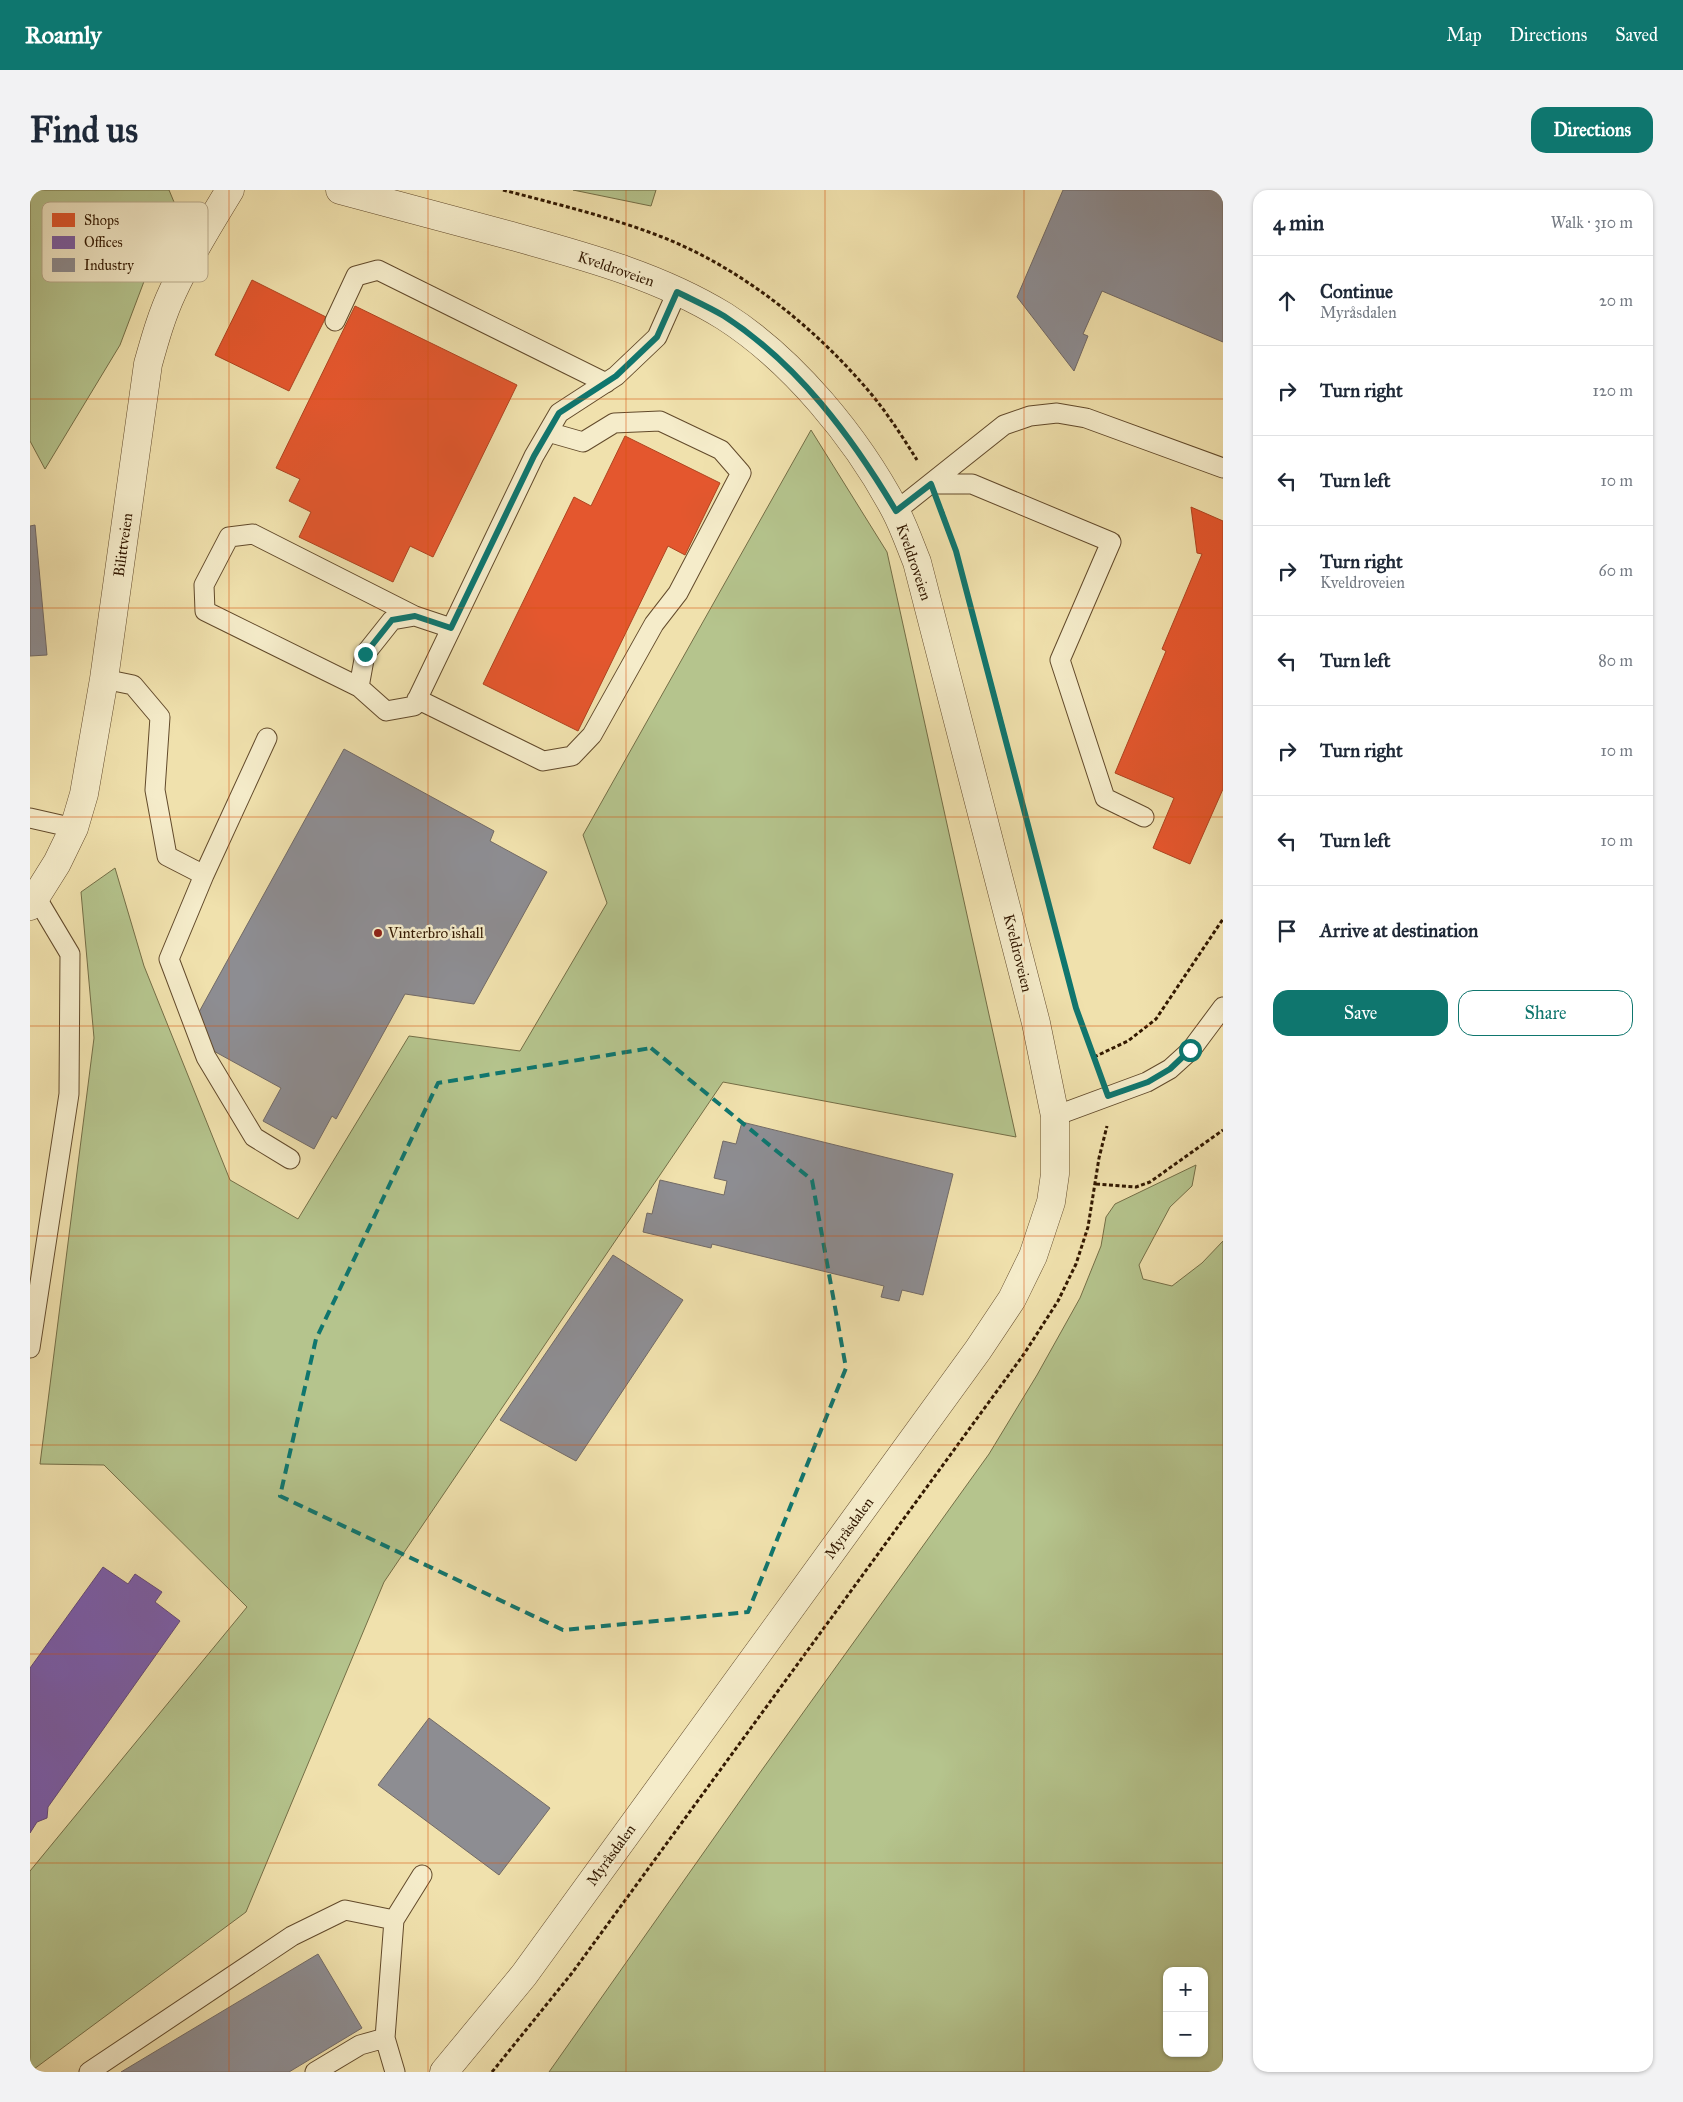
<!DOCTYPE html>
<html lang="en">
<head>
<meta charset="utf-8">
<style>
  body { margin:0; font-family:"IM FELL Great Primer",serif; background:#f2f2f3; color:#1f2937 }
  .controls { position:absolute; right:15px; bottom:15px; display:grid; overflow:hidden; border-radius:10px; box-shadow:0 1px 4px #0004 }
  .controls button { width:45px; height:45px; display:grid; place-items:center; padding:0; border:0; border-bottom:1px solid #e0e1e3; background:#fff; color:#1f2937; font:25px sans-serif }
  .stop { position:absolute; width:15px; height:15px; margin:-11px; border:4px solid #0f766e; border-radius:50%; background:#fff }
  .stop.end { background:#0f766e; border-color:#fff; box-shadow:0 1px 5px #0008 }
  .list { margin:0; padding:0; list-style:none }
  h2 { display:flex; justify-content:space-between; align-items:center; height:65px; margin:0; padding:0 20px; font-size:21px }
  h2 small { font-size:16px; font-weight:400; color:#747a83 }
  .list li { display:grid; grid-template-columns:32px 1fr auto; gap:15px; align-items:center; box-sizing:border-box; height:90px; padding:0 20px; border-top:1px solid #e0e1e3 }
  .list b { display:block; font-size:19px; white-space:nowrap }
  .list p { margin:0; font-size:16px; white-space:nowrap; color:#747a83 }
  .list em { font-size:16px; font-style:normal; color:#747a83 }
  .actions { display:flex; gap:10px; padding:15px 20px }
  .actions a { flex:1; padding:11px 0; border:1px solid #0f766e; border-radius:15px; text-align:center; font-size:18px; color:#0f766e }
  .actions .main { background:#0f766e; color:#fff }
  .icon { flex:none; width:28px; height:28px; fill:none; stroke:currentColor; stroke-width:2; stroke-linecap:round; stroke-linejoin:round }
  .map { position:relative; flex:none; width:1193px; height:1882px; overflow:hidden; border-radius:15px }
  header { display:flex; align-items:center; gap:30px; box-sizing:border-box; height:70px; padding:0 25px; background:#0f766e; color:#fff }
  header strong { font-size:24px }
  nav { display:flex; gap:28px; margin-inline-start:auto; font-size:18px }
  .intro { display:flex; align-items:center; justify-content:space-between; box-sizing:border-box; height:120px; padding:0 30px }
  h1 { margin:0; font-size:35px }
  .button { padding:12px 22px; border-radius:15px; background:#0f766e; color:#fff; font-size:18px; font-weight:700 }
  main { display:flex; gap:30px; padding:0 30px }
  aside { flex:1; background:#fff; border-radius:15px; box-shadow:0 1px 4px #0004 }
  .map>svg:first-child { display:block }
  .green { fill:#b5c48d; stroke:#746e46; fill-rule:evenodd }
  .shops { fill:#e4572e; stroke:#af4420 }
  .offices { fill:#7b5ea7; stroke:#654975 }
  .industry { fill:#8d8d92; stroke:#726a66 }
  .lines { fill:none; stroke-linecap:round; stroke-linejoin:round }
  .service-casing { stroke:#624a2b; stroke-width:21 }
  .minor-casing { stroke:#624a2b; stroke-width:29 }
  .path { stroke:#321800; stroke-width:3; stroke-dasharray:4 2.5; stroke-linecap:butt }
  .service { stroke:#f5ecca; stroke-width:19 }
  .minor { stroke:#f5ecca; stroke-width:28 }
  .route { stroke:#0f766e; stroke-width:6 }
  .marked { fill:none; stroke:#0f766e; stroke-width:4; stroke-dasharray:10 6; stroke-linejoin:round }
  .grid { fill:none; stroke:#d6520b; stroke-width:1; stroke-opacity:0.55 }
  .poi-dot { fill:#8f2418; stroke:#f5ecca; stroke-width:2 }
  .labels { text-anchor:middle; stroke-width:5; stroke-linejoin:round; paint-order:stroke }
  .street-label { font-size:15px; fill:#321800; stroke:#f5ecca }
  .poi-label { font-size:15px; fill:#321800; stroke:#f5ecca; text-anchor:start }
  .key { fill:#f5ecca; stroke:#baac8d; stroke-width:1 }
  .key-label { font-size:14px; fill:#321800 }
</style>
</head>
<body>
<header>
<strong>Roamly</strong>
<nav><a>Map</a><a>Directions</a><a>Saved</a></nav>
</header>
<div class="intro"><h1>Find us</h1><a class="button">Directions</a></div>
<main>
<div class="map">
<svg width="1193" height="1882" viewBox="0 0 1193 1882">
  <rect width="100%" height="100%" fill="#f0e1ad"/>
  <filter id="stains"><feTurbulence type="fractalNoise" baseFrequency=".004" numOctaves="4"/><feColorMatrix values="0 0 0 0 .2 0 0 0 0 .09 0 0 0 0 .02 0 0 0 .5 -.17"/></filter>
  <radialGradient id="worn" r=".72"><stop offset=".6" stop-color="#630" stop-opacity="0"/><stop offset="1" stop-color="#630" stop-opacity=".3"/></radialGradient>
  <path class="green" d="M0,0h139l5,12 -54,143 -75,124 -15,-28z
    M543,0h83l-5,16z
    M781,240l76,122 129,585 -293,-55 -339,500 -138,330 -216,160v-201l217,-264 -143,-142 -64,-1 54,-426 -13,-146 34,-24 29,98 86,214 68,39 111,-183 111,15 87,-148 -24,-68z
    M1166,975l-4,21 -22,21 -31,58 4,14 29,7 30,-23 21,-22v831h-674l210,-298 230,-320 48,-79 43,-77 21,-52 5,-29 9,-13zM1137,1781h37v82h-37z"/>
  <path class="shops" d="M222,90l74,37 -37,74 -74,-36z
    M325,116l162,79 -84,172 -23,-11 -17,36 -94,-45 12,-25 -22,-11 11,-22 -24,-11z
    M595,246l95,47 -35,72 -17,-9 -90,185 -95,-47 91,-187 17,9z
    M1161,317l32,14v268l-33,75 -37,-16 21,-50 -59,-25 51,-122 -4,-2 40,-95 -5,-1z"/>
  <path class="offices" d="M73,1377l25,17 7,-10 27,18 -7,10 25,19 -132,186 -1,11 -10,4 -7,11v-165z"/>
  <path class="industry" d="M1033,0h160v152l-121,-51 -19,43 5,2 -14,35 -57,-74z
    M5,335l12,130 -17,1v-130z
    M314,559l150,82 -4,10 57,31 -73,132 -69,-10 -69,125 -4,-3 -18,33 -51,-28 18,-33 -71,-39 -11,-37z
    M712,932l211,52 -30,121 -21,-5 -3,11 -18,-4 3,-11 -172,-42 -1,4 -68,-16 4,-19 5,1 8,-34 64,15 3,-14 -13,-3 9,-37 13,3z
    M583,1065l70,45 -107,161 -76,-41z
    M399,1528l121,90 -51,67 -121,-90z
    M288,1764l44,74 -73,44h-168z"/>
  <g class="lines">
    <g class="service-casing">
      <path id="service" d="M305,131l21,-45 22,-6 228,113
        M901,294h41l139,58 -51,118 45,138 39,19
        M866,321l108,-86 26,-9 27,-3 29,5 137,50
        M421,438l-36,-12 -23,4 -27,34 -6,33 27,24 28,-5 120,-250 25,-43 57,-37 41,-39 20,-45
        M74,489l29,6 27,32 -5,73 12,66 37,19
        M329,497l-154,-76 -1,-26 25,-48 24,-3 162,82
        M387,509l126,62 29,-5 20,-21 62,-111 24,-31 63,-120 -20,-23 -61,-29 -46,2 -31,19 -35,-10
        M237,548l-63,137 -35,84 37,98 48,80 36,22
        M0,628l44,10
        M1025,926l92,-34 23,-13 21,-19 32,-43
        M0,1158l39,-254 1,-140 -34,-57
        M59,1882l203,-136 53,-26 49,10
        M285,1882l45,-27 25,-7
        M365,1882l-10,-34 9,-118 28,-45"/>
    </g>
    <g class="minor-casing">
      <path id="minor" d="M310,0c57,15 115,31 172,46 72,20 147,40 212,80 69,44 133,122 171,194 9,17 15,35 22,52l119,461 19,93v58l-4,28 -18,54 -21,43 -34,51 -454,625 -80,97
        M0,716l27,-43 17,-35 10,-34 20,-115 44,-315c7,-25 14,-50 25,-73 16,-35 37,-68 57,-101"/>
    </g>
    <path class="path" d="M473,0c53,14 108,27 159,47 79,31 151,89 205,152 19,22 35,47 50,71
      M912,320l14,41 43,160 77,297 23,64
      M1064,867l34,-16 28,-22 67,-100
      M1066,994l40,3 14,-5 73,-52
      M462,1882l80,-99 452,-619 34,-53 18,-37 12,-37 11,-69 8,-32"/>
    <use href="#service" class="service"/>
    <use href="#minor" class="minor"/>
  </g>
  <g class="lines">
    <path class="route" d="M335,464l27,-34 23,-4 36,12 83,-172 25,-43 57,-37 41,-39 20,-45c16,8 32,15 47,24 74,48 128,121 172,195l35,-27 25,67 120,457 32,88 40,-14 22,-13 20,-19"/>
  </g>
  <path class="marked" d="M621,858l161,132 34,188 -98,244 -185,18 -283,-134 36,-157 122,-256z"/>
  <path class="grid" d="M199,0v1882M398,0v1882M596,0v1882M795,0v1882M994,0v1882M0,209h1193M0,418h1193M0,627h1193M0,836h1193M0,1046h1193M0,1255h1193M0,1464h1193M0,1673h1193"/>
  <circle class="poi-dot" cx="348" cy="743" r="5"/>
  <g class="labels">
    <g class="street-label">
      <text transform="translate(586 79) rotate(19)" y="5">Kveldroveien</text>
      <text transform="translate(93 355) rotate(-82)" y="5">Bilittveien</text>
      <text transform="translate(884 372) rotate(71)" y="5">Kveldroveien</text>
      <text transform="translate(988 763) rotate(76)" y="5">Kveldroveien</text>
      <text transform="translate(819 1338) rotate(-54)" y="5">Myråsdalen</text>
      <text transform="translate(581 1665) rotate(-54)" y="5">Myråsdalen</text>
    </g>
    <g class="poi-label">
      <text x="358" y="748">Vinterbro ishall</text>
    </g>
  </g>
  <rect x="12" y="12" width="166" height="80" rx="8" class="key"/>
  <rect x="22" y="23" width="23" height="14" fill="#e4572e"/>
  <rect x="22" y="46" width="23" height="13" fill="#7b5ea7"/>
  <rect x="22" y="68" width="23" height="14" fill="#8d8d92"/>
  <g class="key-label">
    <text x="54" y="35">Shops</text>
    <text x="54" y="57">Offices</text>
    <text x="54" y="80">Industry</text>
  </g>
  <rect width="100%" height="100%" filter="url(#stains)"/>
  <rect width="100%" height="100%" fill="url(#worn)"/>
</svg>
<div class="controls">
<button>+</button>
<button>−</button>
</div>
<div class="stop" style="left:1160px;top:860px"></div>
<div class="stop end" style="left:335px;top:464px"></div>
</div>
<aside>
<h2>4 min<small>Walk · 310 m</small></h2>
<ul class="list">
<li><svg class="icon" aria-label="ahead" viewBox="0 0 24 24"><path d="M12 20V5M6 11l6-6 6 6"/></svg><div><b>Continue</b><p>Myråsdalen</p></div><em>20 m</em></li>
<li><svg class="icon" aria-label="right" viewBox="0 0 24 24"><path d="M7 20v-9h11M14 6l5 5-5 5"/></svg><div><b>Turn right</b></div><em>120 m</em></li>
<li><svg class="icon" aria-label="left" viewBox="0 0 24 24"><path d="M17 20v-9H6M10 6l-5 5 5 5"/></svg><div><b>Turn left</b></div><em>10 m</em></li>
<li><svg class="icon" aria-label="right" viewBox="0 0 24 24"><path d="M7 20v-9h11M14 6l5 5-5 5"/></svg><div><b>Turn right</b><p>Kveldroveien</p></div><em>60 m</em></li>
<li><svg class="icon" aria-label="left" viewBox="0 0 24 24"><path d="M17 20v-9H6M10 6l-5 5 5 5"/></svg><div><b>Turn left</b></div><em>80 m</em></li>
<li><svg class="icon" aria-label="right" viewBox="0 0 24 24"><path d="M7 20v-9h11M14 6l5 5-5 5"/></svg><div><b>Turn right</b></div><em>10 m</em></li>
<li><svg class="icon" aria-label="left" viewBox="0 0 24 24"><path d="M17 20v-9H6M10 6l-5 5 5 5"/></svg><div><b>Turn left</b></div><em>10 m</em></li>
<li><svg class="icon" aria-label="arrive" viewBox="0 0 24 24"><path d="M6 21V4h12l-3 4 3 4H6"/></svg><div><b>Arrive at destination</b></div></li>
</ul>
<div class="actions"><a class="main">Save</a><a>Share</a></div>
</aside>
</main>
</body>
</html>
